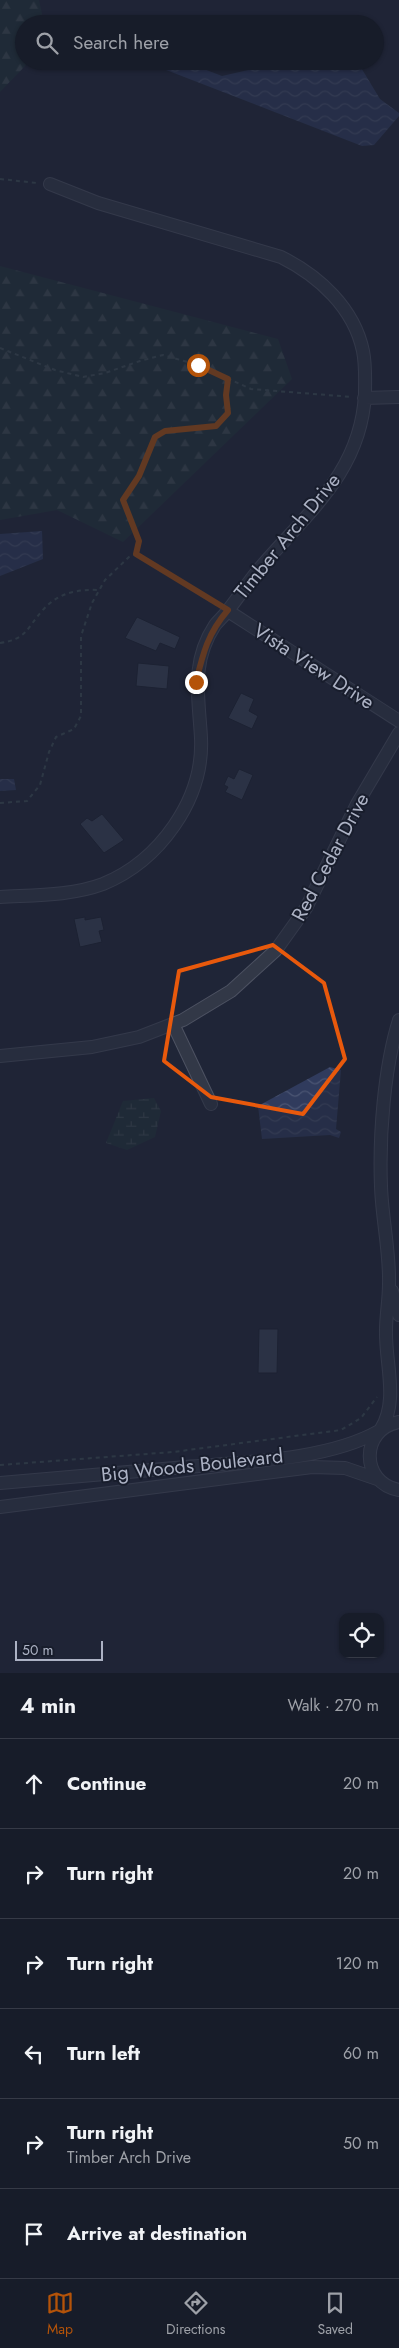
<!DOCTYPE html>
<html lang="en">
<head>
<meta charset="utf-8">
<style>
  body { margin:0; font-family:Jost,sans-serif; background:#242935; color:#f1f3f6 }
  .controls { position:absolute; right:15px; bottom:15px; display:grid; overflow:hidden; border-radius:10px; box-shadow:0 1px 4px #0004 }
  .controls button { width:45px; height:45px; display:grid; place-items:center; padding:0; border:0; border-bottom:1px solid #363a46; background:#171c29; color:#f1f3f6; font:25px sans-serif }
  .scale { position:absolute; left:15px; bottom:12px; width:88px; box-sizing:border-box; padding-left:5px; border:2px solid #acb2c4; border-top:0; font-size:14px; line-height:18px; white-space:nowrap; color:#acb2c4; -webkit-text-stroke:4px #181d2c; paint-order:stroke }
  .stop { position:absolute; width:15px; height:15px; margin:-11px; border:4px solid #b45309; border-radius:50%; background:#fff }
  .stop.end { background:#b45309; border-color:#fff; box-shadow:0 1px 5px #0008 }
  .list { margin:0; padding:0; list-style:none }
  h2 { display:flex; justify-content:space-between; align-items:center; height:65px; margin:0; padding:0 20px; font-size:21px }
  h2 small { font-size:16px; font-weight:400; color:#9ea1a8 }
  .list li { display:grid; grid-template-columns:32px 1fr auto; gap:15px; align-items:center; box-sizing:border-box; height:90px; padding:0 20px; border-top:1px solid #363a46 }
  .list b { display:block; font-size:19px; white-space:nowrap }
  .list p { margin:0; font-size:16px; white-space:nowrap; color:#9ea1a8 }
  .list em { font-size:16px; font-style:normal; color:#9ea1a8 }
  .icon { flex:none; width:28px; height:28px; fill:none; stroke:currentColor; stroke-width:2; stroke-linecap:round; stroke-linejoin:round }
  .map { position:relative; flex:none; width:399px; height:1673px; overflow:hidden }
  .search { position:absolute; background:#171c29; box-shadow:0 1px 4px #0004; left:15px; right:15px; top:15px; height:55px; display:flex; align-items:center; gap:12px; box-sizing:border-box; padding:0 18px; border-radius:28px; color:#9ea1a8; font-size:19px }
  .sheet { height:605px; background:#171c29 }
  nav { display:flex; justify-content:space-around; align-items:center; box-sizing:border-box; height:70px; border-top:1px solid #363a46; background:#171c29; font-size:14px; color:#9ea1a8 }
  nav a { display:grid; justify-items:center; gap:2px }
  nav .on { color:#b45309 }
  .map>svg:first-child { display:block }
  .forest { fill:url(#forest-firs) }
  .wetland { fill:url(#wetland-marsh) }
  .water { fill:url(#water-waves) }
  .building { fill:#3b4357; stroke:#1a1f2e }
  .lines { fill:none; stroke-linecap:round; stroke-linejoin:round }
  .minor-casing { stroke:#4d5262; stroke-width:14 }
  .path { stroke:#3e4f55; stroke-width:2; stroke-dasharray:4 4; stroke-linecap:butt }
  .minor { stroke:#323847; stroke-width:12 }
  .route { stroke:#b45309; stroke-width:6 }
  .marked { fill:none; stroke:#e8590c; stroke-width:4; stroke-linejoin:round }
  .labels { text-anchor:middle; stroke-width:4; stroke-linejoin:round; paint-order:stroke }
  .street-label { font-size:20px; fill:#acb2c4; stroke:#181d2c }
</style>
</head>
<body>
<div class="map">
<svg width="399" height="1673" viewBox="0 0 399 1673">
  <defs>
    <pattern id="forest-firs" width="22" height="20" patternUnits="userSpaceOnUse" patternTransform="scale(1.25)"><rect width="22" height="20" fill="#213238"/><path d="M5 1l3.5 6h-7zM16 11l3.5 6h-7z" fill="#3f4d53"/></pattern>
    <pattern id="wetland-marsh" width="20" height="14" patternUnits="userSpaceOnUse" patternTransform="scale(1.25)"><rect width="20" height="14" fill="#213238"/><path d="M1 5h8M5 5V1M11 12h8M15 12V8" fill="none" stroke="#3f4d53"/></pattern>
    <pattern id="water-waves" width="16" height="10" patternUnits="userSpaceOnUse" patternTransform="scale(1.25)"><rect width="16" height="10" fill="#303b5d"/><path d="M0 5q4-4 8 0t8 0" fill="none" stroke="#4b5573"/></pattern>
  </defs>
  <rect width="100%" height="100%" fill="#1f2537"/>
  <path class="forest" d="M0,0h39l3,14 -3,10h-15v37h4l-1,3 -27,28z
    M0,266l278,73 14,40 -169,163 -66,-32 -57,10z"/>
  <path class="wetland" d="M154,1098l7,13 -6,26 -28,13 -21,-7 17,-42z"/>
  <path class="water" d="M183,61l39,15 66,-15h69l23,38 19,14v3l-25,29 -12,1 -201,-78 2,-6z
    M42,531l1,28 -43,17v-42z
    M0,779h14l2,11 -16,1z
    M330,1067l11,3 -5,59 5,3 -2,6 -9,-3 -68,4 -4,-33z"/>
  <path class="building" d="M137,617l43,20 -5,12 -15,-6 -4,8 -31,-13z
    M138,663l31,3 -2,23 -31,-3z
    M241,693l13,6 -5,12 9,5 -6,13 -24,-11z
    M239,769l14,6 -11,25 -17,-8 3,-5 -4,-2 4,-9 6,3z
    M102,814l22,26 -20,13 -24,-29 7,-6 5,3z
    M85,917v3l16,-3 3,13 -5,1 3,11 -22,5 -6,-28z
    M259,1329h19l-1,44h-19z"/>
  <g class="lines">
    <g class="minor-casing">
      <path id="minor" d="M364,398l35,-1
        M228,611l171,110
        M0,897c33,-2 71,-1 103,-13 56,-23 101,-84 98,-146 -2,-40 -11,-75 14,-113 4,-5 10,-10 14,-16 11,-14 20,-28 31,-41 47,-55 101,-96 105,-174 0,-14 1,-28 -2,-43 -9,-43 -44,-75 -82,-94l-183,-54 -48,-19
        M173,1024l38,80
        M0,1056l92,-9 47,-10 44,-17 48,-29 45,-41 30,-42 51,-104 42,-71
        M392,1291l7,24
        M399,1422c-39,7 -39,61 0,68
        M381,1429c18,-29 4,-66 5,-99 0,-15 3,-30 3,-46 1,-32 -7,-65 -8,-98 -2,-50 3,-118 18,-166
        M0,1483c62,-5 124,-11 186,-16 59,-5 142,-7 193,-36
        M0,1507l312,-40 33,1 32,11"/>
    </g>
    <path class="path" d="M0,179l37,4
      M0,348l55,22 28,7 22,-4 35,-12 23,-6 35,10 53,24 101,8
      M136,554l3,-13 -16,-41 16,-24 16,-39 10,-6 51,-6 12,-12 -2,-18 2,-16
      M0,643c27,-4 26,-14 42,-32 15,-18 35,-22 57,-21
      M0,803l27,-2 13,-16 9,-33 7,-15 18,-8 7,-13v-80l11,-33 13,-23 24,-23 7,-3 80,51
      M0,1465l173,-13 168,-22 20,-12 16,-21"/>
    <use href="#minor" class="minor"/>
  </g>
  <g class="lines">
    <path class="route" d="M196,682c7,-29 12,-49 32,-72l-92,-56 3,-13 -16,-41 16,-24 16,-39 10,-6 51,-5 12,-13 -2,-18 2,-16 -30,-14"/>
  </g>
  <path d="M0 0H399V1673H0ZM273,945l51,38 21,76 -42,55 -92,-17 -47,-36 15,-90z" fill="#1f2537" fill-opacity=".55" fill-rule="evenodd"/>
  <path class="marked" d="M273,945l51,38 21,76 -42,55 -92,-17 -47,-36 15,-90z"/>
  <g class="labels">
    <g class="street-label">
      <text transform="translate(287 536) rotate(-51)" y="7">Timber Arch Drive</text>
      <text transform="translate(314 666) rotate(33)" y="7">Vista View Drive</text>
      <text transform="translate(330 857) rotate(-62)" y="7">Red Cedar Drive</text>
      <text transform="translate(192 1465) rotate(-6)" y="7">Big Woods Boulevard</text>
    </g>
  </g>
</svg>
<div class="controls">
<button><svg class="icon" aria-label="locate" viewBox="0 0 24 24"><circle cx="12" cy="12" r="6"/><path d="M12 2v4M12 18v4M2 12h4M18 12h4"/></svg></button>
</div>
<div class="scale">50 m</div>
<div class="stop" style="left:198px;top:365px"></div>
<div class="stop end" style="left:196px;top:682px"></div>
<div class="search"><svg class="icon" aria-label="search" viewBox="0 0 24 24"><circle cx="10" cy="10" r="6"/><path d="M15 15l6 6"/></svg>Search here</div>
</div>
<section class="sheet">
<h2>4 min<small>Walk · 270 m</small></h2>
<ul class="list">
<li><svg class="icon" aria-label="ahead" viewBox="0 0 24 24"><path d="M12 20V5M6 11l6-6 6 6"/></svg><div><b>Continue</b></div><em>20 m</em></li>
<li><svg class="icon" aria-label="right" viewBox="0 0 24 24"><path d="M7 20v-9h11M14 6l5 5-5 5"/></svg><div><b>Turn right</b></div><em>20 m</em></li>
<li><svg class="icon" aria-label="right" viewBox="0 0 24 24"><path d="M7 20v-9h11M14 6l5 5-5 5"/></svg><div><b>Turn right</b></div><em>120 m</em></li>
<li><svg class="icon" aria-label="left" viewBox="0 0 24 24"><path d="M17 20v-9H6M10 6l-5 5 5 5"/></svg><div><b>Turn left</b></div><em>60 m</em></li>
<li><svg class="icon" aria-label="right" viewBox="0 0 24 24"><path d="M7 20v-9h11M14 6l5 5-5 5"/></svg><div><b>Turn right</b><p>Timber Arch Drive</p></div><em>50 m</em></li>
<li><svg class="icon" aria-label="arrive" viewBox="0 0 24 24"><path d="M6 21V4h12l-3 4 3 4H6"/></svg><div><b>Arrive at destination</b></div></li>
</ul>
</section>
<nav>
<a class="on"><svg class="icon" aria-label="map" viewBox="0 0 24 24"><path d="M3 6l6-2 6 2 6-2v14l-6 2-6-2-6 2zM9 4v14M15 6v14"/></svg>Map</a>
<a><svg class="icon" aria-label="directions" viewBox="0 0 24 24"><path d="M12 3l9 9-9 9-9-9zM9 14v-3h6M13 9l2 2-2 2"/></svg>Directions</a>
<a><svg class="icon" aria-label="saved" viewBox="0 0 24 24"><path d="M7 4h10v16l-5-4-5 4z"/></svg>Saved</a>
</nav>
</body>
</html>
